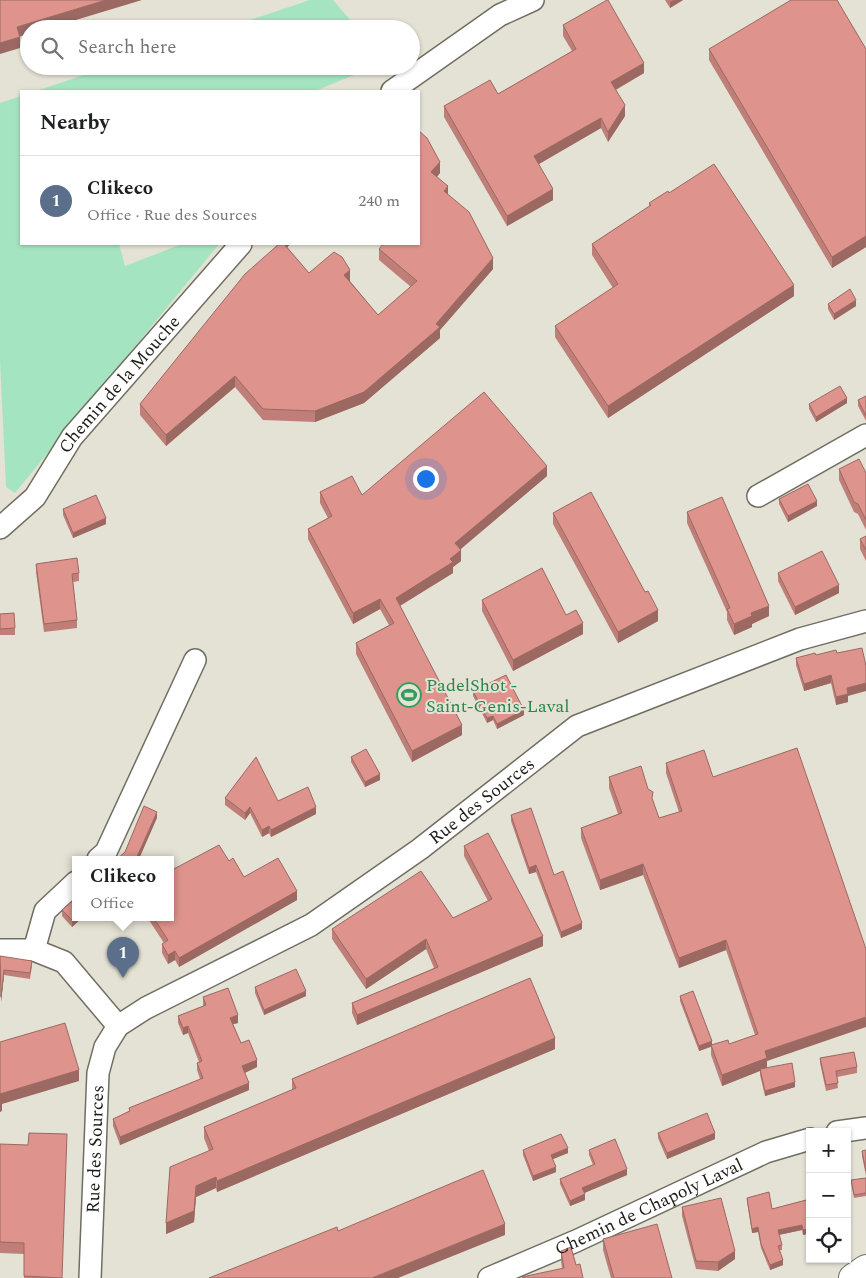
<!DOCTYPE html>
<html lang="en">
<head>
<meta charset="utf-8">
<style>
  body { margin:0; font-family:Spectral,serif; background:#f2f2f2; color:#202124 }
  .controls { position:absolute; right:15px; bottom:15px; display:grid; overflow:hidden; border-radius:0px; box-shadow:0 1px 4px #0004 }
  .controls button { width:45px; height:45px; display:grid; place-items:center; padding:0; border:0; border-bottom:1px solid #e0e0e0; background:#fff; color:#202124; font:25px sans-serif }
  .you { position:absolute; left:425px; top:478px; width:18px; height:18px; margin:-12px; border:4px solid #fff; border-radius:50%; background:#1a73e8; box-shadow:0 0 0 8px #1a73e833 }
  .badge { display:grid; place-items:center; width:32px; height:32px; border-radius:50%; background:#ea580c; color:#fff; font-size:16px; font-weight:700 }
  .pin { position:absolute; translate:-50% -41px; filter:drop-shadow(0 1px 2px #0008) }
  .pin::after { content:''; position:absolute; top:26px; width:18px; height:15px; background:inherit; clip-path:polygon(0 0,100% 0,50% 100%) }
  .popup { position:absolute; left:72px; top:856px; width:102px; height:65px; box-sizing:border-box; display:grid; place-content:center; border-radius:0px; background:#fff; filter:drop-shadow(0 1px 4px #0005); font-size:16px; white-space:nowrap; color:#757577 }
  .popup b { font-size:19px; color:#202124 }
  .popup::after { content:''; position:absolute; left:50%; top:100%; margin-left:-10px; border:10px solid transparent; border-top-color:#fff }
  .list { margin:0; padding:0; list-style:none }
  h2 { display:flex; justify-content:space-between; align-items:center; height:65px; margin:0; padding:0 20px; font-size:21px }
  h2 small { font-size:16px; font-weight:400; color:#757577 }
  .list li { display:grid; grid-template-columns:32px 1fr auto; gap:15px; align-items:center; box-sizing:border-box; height:90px; padding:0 20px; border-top:1px solid #e0e0e0 }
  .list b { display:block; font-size:19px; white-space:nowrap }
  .list p { margin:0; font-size:16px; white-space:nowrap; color:#757577 }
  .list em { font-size:16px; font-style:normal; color:#757577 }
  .icon { flex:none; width:28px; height:28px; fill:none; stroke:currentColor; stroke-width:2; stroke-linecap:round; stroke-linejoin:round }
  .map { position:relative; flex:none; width:866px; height:1278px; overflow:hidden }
  .search { position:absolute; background:#fff; box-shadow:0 1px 4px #0004; left:20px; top:20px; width:400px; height:55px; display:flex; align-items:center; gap:12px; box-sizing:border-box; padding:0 18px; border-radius:28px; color:#757577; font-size:19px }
  .panel { position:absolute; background:#fff; box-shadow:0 1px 4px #0004; left:20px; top:90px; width:400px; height:155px; border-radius:0px }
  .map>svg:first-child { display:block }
  .green { fill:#a5e4c0 }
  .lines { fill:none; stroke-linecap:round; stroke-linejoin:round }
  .minor-casing { stroke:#706e62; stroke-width:24 }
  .highway-casing { stroke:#706e62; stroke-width:30 }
  .minor { stroke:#fff; stroke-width:21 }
  .highway { stroke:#fff; stroke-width:28 }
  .wall { fill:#bf7f78 }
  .shaded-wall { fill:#9b6862 }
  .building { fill:#de948c; stroke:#9b6862 }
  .labels { text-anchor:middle; stroke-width:4; stroke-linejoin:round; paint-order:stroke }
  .street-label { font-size:18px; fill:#1d1c17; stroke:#e4e2d4 }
  .leisure-label { font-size:18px; fill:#27864d; stroke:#e4e2d4; text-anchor:start }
</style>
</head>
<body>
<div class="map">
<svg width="866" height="1278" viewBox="0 0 866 1278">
  <rect width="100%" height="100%" fill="#e4e2d4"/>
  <path class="green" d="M310,0h23l25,29h-135z
    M111,66h265l-61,25h-279z
    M21,96v148h98l6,22 57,-22h37l-204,249 -9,-6 -6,-127v-257z"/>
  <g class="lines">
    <g class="minor-casing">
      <g id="minor">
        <path d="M392,91l108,-76 33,-15"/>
        <path d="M758,496l108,-61"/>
        <path id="s1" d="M0,528l35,-31 37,-60 169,-193"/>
        <path d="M98,859l8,-7 89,-192"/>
        <path d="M0,950h34l30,12 54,64"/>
        <path d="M34,950l11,-39 31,-29"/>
        <path d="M837,1132l29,-4"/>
        <path id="s2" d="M90,1278l8,-205 7,-26 13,-21 28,-18 165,-83 109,-76 157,-123 223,-87 66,-18"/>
        <path id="s3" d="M489,1278l87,-37 190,-89 44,-13"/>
      </g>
    </g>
    <g class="highway-casing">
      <path id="highway" d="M853,1278l13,-9"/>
    </g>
    <use href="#minor" class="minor"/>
    <use href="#highway" class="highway"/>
  </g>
  <path class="wall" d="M665,0h18l-13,8z
    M563,25l81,48 -28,17 9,26 -17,26 -7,-14 -63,36 15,36 -46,26 -63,-109v-11l54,-12 74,-43 -9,-15z
    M709,49h157v198l-34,21 -123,-208z
    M419,131l21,42 -3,4 56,92 -53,61v8l-76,65 -49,19 -52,-2 -28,-33 -69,59 -26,-31v-11l137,-159 -2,-1h15l-3,3 22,26 41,8 28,34 33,-28 -32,-27v-11l40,-5z
    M669,193l125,103 -186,122 -53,-81v-11l58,-38 -21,-33v-11l57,-37v-4z
    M828,304l28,2 -22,14 -6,-11z
    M866,396v25l-8,-15v-6z
    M847,403l-31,19 -7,-13v-5z
    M839,469l27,4v57l-8,-16 -4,-2 -15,-32z
    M547,476l-87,73 1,12 -8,6v6l-53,33 62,129 -50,27 -56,-108v-11l33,-18 -9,-16 -27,15 -45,-85v-10l20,-11 -8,-15v-11l42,3z
    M779,499l38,7 -29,16 -9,-18z
    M63,509l43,15 -33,14 -10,-23z
    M687,512l82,104 -17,8v3l-18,8 -7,-15v-8l-40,-89z
    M553,513l92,79 13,29 -40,22 -65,-119z
    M866,536v25l-6,-12v-10z
    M36,564l43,9v8l-6,1 4,38v8l-33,4 -8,-60z
    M778,573l61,20 -44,22 -17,-34z
    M482,600l84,15 17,19 -70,37 -31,-60z
    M0,614l15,14v7h-15z
    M816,655l32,41v6l-12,3 -5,-22 -27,8 -8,-26v-7z
    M473,691l51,24 -27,14 -4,-9 -6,3 -14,-27z
    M351,757l29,23 -15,7 -14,-25z
    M666,763l101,298v7l28,19 -30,9 -5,-21v-4l-38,15 -11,-31v-8l-12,4 -19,-50v-5l32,49 17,-1 26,-9 -29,-85 -47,18 -36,-93 -43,15 -19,-52v-10l37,-14 -9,-26v-11l39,12 11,29 20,-6 -13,-39z
    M225,798l53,3 38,13 -45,23 -2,-4 -7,4 -12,-24 -5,7 -20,-15z
    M511,815l43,60 28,54 -21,9 -25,-66 -7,2 -18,-53z
    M464,846l79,100 -186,79 -5,-12v-10l82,-35 -8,-19 -60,40 -34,-50v-10l121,-11 35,-17 -24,-45z
    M229,861l15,16 53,23 -118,67 -4,-7 -7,4 -6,-11v-9l2,-1 -17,-26h23z
    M62,910l14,7h7l-11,10 -10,-11z
    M101,917h13l-2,4 -3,-4 -6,4z
    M0,956l32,10 -2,13 -26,-4 -3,27z
    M255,987l51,9 -42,19 -9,-22z
    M203,997l35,26 -5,1 8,19 16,24 -12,6 4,17 -129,55 -7,-19v-7l16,-8v-3l71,-29 -3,-9v-7l2,-1 -11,-29 -5,2 -5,-12v-7l25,-10z
    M555,1049l-338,143 -1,-4 -20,9 -2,25 -28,12 43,-83 -5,-13v-11l88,-37v-11z
    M820,1058l37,9v6l-20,4 1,11 -12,3 -6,-28z
    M658,1133l57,6 -48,20 -9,-21z
    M0,1144l62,134h-38v-24l-24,-1z
    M523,1150l45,3 -16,6 4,13 -23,9 -10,-26z
    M589,1150l38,25 -43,18 1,7 -15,6 -10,-22v-5l33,-14 -4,-10z
    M866,1150v26l-4,-20v-5z
    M866,1178v18l-12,2 -3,-18z
    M747,1198l25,11 38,-10v34l-7,2 -1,-5 -23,5 3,10v5h-2l3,15 -13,5 -9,-22 -3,-16 -6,1 -5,-31z
    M682,1207l53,52 -17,12 -22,-2 -14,-53z
    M603,1239l69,39h-61l-8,-28z
    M561,1251l15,14 -14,3 -1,-7z"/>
  <path class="shaded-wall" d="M106,0h36l-96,29h-17v5l-12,3v-10z
    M674,0h9l-13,8v-6z
    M20,37v11l-20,6v-11z
    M644,63v10l-33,19v-10z
    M625,105v11l-17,26v-10z
    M601,118v10l-67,39v-11z
    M440,162v11l-9,10v-11z
    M448,186v12l-4,-7z
    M553,189v11l-46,26v-10z
    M866,236v11l-34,21v-11z
    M285,244h5l-6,7v-6z
    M493,258v11l-53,61v8l-76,65 -49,19v-11l121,-87z
    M350,270v11l-6,5v-11z
    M794,285v11l-186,122v-12z
    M856,300v6l-22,14v-6z
    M235,376v11l-69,59v-11z
    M847,398v5l-31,19v-5z
    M547,466v10l-92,78v-11z
    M817,501v5l-29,16v-6z
    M106,518v6l-33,14v-5z
    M461,550v11l-8,6v6l-57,35v-10l54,-39z
    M839,585v8l-44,22v-8z
    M380,599v10l-27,15v-11z
    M769,606v10l-17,8v3l-18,8v-11l17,-11z
    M658,610v11l-40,22v-11z
    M583,623v11l-70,37v-11z
    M831,675v8l-27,8v-7z
    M866,683v8l-18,5v6l-12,3v-8l11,-9z
    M524,710v5l-27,14v-5z
    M493,716v4l-6,3v-5z
    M462,725v10l-50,27v-11z
    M380,774v6l-15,7v-5z
    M250,807v6l-5,7v-7z
    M316,807v7l-45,23v-7z
    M157,812v6l-18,41h-3z
    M269,826v7l-7,4v-7z
    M643,864v11l-43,15v-10z
    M536,865v7l-7,2v-6z
    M297,891v9l-118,67v-9z
    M76,917h7l-11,10v-7z
    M103,917h6l-6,4z
    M582,923v6l-21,9v-6z
    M543,936v10l-186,79v-10z
    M426,939v10l-60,40v-10z
    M726,940v10l-47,18v-10z
    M175,951v9l-7,4v-9z
    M4,970v5l-3,27v-5z
    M306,991v5l-42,19v-5z
    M238,1015v8l-8,2v-7z
    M866,1017v10l-99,34v7l-45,18v-11l43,-24z
    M188,1026v7l-5,2v-7z
    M555,1038v11l-338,143v-11z
    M712,1041v5l-13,5v-5z
    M257,1060v7l-15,7v-8z
    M79,1070v11l-77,23v7l-2,1v-18z
    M795,1082v5l-30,9v-5z
    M249,1083v7l-129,55v-8z
    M715,1133v6l-48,20v-6z
    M568,1148v5l-17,7v-5z
    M556,1167v5l-23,9v-5z
    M627,1169v6l-45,19v-6z
    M216,1177v11l-20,9 -2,25 -28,12v-11l30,-37z
    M585,1194v6l-15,6v-5z
    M505,1224v11l-107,43h-26z
    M802,1225v5l-24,5v-5z
    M758,1227v5l-6,1v-4z
    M810,1229v4l-7,2v-5z
    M735,1251v8l-17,12v-9z
    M783,1260v5l-13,5v-5z"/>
  <path class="building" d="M0,0h106l-89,27 3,10 -20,6z
    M607,0h1l36,63 -33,19 14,23 -17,27 -7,-14 -67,38 19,33 -46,27 -63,-110 46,-26 8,14 78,-45 -13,-24z
    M791,0h46l29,49v187l-34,21 -123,-208z
    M419,131l8,7 13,24 -9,10 17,14 -4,5 25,21 24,46 -57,66 4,3 -76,65 -49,19 -52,-2 -28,-33 -69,59 -26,-31 105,-130 34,-30h5l25,29 25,-21 8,5 8,13 -6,5 34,40 39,-34 -38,-32 4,-5h36z
    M714,164l80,121 -186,121 -53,-80 63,-42 -26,-40 59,-39 -2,-2 19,-12 1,2z
    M850,289l6,11 -22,14 -6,-10z
    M840,386l7,12 -31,19 -7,-13z
    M484,392l63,74 -92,77 6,7 -11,9 3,3 -57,36 66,127 -50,26 -56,-108 38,-20 -14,-24 -27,14 -45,-84 24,-13 -12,-24 32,-16 10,19z
    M866,396v20l-8,-16z
    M859,459l7,14v47l-8,-16 -4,-2 -15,-33z
    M808,484l9,17 -29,15 -9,-17z
    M591,492l54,100 3,-1 10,19 -40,22 -65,-119z
    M96,495l10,23 -33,15 -10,-24z
    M722,497l47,109 -18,7 1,3 -18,8 -7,-15 3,-1 -43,-96z
    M866,536v14l-6,-11z
    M822,551l17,34 -44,22 -17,-34z
    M77,558l2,15 -7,1 5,46 -33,4 -8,-60z
    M542,568l24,47 10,-5 7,13 -70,37 -31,-60z
    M14,613l1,15 -15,1v-15z
    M862,648l4,18v17l-19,5 1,6 -12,3 -5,-22 -27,9 -8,-26 19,-5 1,2 20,-5 1,3z
    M506,675l18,35 -27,14 -4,-8 -6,2 -14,-27z
    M797,748l69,201v68l-101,34 2,7 -45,17 -11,-30 17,-5 1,4 29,-10 -32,-94 -47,18 -36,-94 -43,16 -19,-52 41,-15 -13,-36 32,-11 7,23 5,3 -1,6 7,20 23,-7 -16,-48 38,-13 9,27z
    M366,749l14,25 -15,8 -14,-25z
    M256,757l22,44 30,-14 8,20 -45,23 -2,-4 -7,4 -12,-23 -5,6 -20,-15z
    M144,806l13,6 -21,47h-19l8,-7z
    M531,808l23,67 9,-4 19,52 -21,9 -25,-67 -7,3 -18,-53z
    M488,833l55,103 -186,79 -5,-12 86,-36 -12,-28 -60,40 -34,-50 89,-58 32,47 39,-19 -28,-53z
    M219,845l10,16 4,-3 11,19 34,-19 19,33 -118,67 -4,-7 -7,4 -6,-11 6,-4 -15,-23h17v-46z
    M76,898v19l-4,3 -10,-10z
    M0,956l32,5 -2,12 -26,-3 -3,27z
    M296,969l10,22 -42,19 -9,-23z
    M530,978l25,60 -338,143 -1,-4 -20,9 -2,25 -28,12 4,-56 43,-18 -9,-22 92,-39 -4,-9z
    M228,988l10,27 -8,3 11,25 8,-3 8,20 -15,6 7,17 -129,54 -7,-18 17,-8 -1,-3 74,-30 -6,-15 5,-2 -14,-35 -5,2 -5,-12 28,-11 -3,-8z
    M693,991l19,50 -13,5 -19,-50z
    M65,1023l14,47 -79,24v-52z
    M854,1052l3,15 -21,4 2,12 -12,2 -6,-27z
    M792,1063l3,19 -30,9 -5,-22z
    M707,1113l8,20 -48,20 -9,-20z
    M29,1133l38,1 -5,144 -38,-2v-33l-24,-1v-98l28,1z
    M561,1134l7,14 -17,7 5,12 -23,9 -10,-26z
    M615,1139l12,30 -45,19 3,6 -15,7 -10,-22 35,-15 -6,-14z
    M866,1150v21l-4,-20z
    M483,1170l22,54 -133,54h-163l128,-51 1,4z
    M866,1178v15l-12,2 -3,-15z
    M769,1192l3,17 38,-10v30l-7,1 -1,-5 -24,5 4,15 -4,1 5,14 -13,5 -9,-21 -3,-17 -6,2 -5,-31z
    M721,1198l14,53 -17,11 -22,-1 -14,-54z
    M657,1224l15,54h-58l-11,-39z
    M571,1247l5,18 4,-1 3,14h-60l-1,-1 42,-9 -3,-17z"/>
  <defs>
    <g id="stadium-ring" transform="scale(1.25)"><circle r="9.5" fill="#e4e2d4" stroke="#2e9e5b" stroke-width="1.5"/><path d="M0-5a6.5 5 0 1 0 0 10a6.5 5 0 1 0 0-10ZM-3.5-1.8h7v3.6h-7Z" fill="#2e9e5b"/></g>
  </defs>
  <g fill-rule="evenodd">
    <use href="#stadium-ring" x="409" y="695"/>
  </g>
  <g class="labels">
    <g class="street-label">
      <text dy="6" stroke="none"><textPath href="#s1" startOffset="188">Chemin de la Mouche</textPath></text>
      <text dy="6" stroke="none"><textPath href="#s2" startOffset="686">Rue des Sources</textPath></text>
      <text dy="6" stroke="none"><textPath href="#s2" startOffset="129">Rue des Sources</textPath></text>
      <text dy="6" stroke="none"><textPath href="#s3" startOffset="175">Chemin de Chapoly Laval</textPath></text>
    </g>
    <g class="leisure-label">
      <text x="426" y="691">PadelShot -<tspan x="426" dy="21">Saint-Genis-Laval</tspan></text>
    </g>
  </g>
</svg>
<div class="controls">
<button>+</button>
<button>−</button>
<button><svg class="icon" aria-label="locate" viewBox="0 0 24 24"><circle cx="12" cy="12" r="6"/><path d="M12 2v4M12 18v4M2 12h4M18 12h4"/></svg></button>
</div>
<div class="you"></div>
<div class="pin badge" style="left:123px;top:978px;background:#5c6f8a">1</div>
<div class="popup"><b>Clikeco</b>Office</div>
<div class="search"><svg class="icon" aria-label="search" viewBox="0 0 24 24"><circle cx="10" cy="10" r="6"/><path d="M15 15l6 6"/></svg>Search here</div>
<section class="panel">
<h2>Nearby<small></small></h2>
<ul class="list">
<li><span class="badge" style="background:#5c6f8a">1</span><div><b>Clikeco</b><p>Office · Rue des Sources</p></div><em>240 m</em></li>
</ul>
</section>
</div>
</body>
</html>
